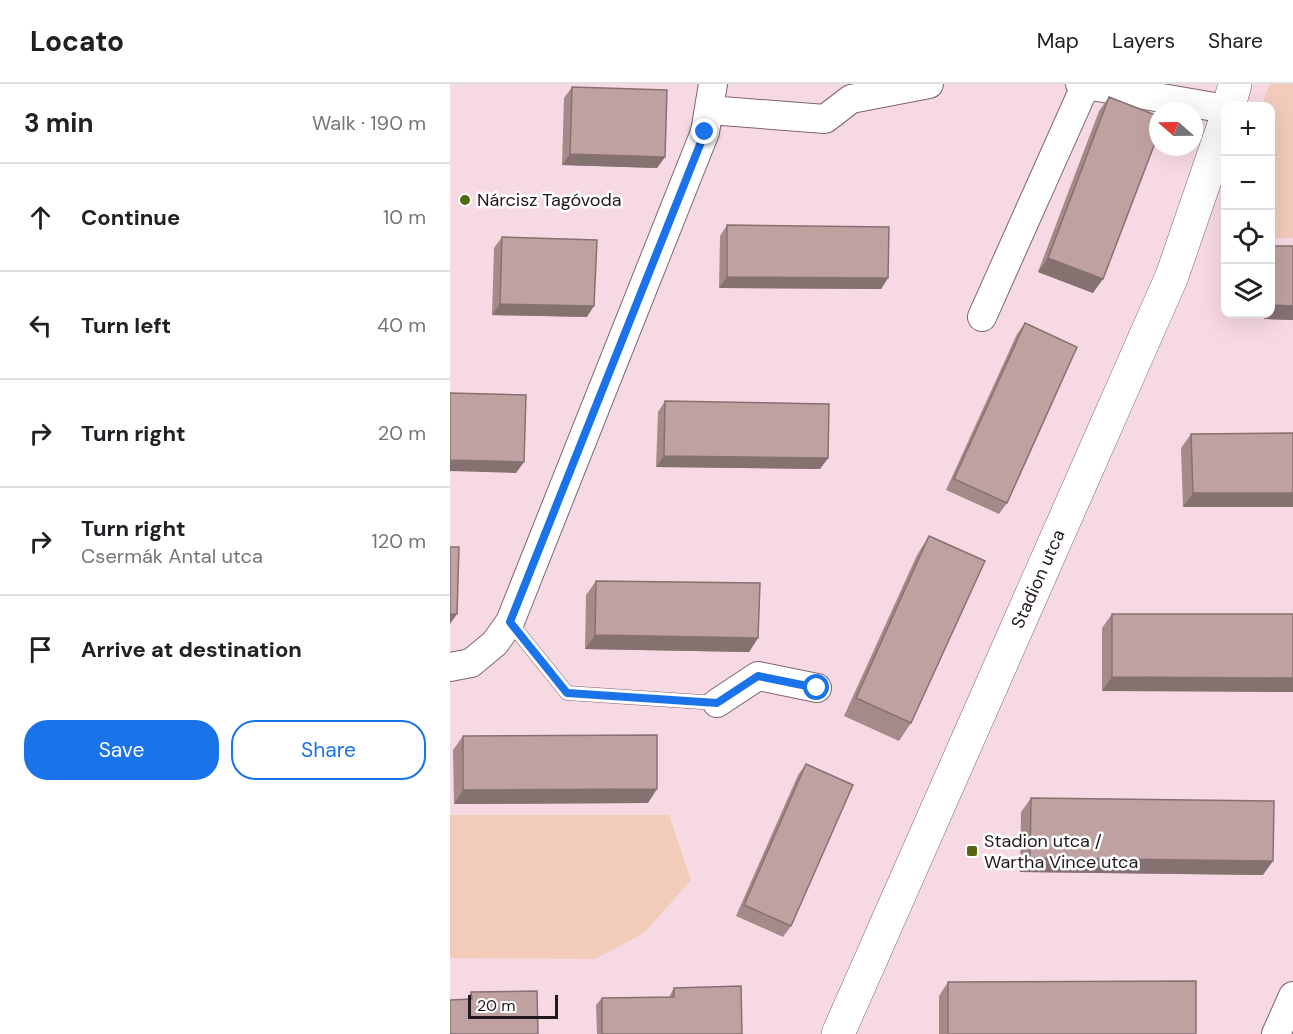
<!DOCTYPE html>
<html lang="en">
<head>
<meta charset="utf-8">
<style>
  body { margin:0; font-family:"DM Sans",sans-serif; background:#f6f6f6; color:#202124 }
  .controls { position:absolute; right:18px; top:18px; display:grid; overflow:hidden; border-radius:12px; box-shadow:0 6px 24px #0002 }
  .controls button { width:54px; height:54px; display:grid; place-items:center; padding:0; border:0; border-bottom:2px solid #e0e0e0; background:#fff; color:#202124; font:30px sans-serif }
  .compass { position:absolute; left:699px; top:18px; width:54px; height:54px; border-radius:50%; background:#fff; box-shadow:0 6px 24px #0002; rotate:290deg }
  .scale { position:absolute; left:18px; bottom:15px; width:90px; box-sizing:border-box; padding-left:6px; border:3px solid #23181c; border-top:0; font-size:16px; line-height:21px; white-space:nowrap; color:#23181c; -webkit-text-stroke:4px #fff; paint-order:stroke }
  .stop { position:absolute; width:18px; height:18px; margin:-14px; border:4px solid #1a73e8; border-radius:50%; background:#fff }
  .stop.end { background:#1a73e8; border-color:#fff; box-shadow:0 2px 6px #0008 }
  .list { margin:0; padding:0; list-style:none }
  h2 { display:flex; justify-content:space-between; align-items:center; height:78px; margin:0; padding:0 24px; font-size:26px }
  h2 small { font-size:20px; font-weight:400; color:#757577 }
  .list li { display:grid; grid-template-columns:39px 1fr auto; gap:18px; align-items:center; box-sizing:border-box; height:108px; padding:0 24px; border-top:2px solid #e0e0e0 }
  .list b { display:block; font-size:22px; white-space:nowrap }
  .list p { margin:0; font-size:20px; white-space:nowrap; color:#757577 }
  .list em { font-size:20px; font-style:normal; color:#757577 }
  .actions { display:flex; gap:12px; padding:18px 24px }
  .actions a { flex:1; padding:14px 0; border:2px solid #1a73e8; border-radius:24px; text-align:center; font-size:21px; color:#1a73e8 }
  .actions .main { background:#1a73e8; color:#fff }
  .icon { flex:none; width:33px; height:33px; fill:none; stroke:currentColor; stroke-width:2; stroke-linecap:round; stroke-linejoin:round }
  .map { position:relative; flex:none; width:843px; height:950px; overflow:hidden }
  header { display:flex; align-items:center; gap:36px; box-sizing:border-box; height:84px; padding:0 30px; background:#fff; border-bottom:2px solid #e0e0e0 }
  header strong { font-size:28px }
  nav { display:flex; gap:33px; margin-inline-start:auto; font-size:21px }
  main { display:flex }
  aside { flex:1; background:#fff }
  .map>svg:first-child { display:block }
  .green { fill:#f2cbbb }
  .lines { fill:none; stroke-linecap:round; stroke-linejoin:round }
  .lane-casing { stroke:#7f646f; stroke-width:15 }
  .street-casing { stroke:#7f646f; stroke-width:30 }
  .secondary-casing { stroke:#7f646f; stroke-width:34 }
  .lane { stroke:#fff; stroke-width:14 }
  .street { stroke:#fff; stroke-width:28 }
  .secondary { stroke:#fff; stroke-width:33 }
  .wall { fill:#a58a8a }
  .shaded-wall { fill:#867171 }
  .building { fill:#c0a1a1; stroke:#867171; stroke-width:1.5 }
  .route { stroke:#1a73e8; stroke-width:8 }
  .poi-dot { fill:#55660e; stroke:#fff; stroke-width:2 }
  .labels { text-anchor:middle; stroke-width:5; stroke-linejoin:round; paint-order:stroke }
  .poi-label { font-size:18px; fill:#23181c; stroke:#fff; text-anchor:start }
  .street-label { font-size:18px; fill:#23181c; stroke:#fff }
</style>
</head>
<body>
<header>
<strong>Locato</strong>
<nav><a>Map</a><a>Layers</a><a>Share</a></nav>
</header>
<main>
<aside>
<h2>3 min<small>Walk · 190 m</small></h2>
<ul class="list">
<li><svg class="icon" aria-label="ahead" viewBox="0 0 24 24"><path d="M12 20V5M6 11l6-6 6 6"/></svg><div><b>Continue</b></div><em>10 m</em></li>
<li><svg class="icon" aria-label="left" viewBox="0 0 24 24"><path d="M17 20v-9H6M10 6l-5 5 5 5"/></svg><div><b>Turn left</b></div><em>40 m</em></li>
<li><svg class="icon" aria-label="right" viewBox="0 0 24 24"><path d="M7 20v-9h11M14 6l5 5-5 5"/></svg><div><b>Turn right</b></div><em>20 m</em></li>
<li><svg class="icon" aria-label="right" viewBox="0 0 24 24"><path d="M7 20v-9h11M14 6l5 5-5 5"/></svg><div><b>Turn right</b><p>Csermák Antal utca</p></div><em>120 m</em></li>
<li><svg class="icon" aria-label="arrive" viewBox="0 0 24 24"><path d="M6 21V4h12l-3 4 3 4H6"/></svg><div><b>Arrive at destination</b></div></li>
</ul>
<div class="actions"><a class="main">Save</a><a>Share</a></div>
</aside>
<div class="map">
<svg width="843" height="950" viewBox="0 0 843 950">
  <rect width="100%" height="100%" fill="#f7d9e4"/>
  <path class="green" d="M820,0h23v154h-22l-1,-132h-9z
    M0,731h219l22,65 -47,53 -49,26 -145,-1z"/>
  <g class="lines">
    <g class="lane-casing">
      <path id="lane" d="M60,538l57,71 150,10"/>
    </g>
    <g class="street-casing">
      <path id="street" d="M630,0l146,25
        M259,26l116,9 26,-20 78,-15
        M532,233l104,-233
        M0,583l21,-4 24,-20 15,-21 195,-490 8,-48
        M267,619l41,-27 59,12
        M826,950l17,-38"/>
    </g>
    <g class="secondary-casing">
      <path id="secondary" d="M779,22l6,-22
        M388,950l334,-758 54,-157"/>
    </g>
    <use href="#lane" class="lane"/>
    <use href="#street" class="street"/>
    <use href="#secondary" class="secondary"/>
  </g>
  <path class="wall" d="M122,3l93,70 -8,11 -95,-3 2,-67z
    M659,13l-16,196 -55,-21 61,-161z
    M277,141l161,53 -7,11 -162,-1 1,-52z
    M52,153l85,80 -95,-2 2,-67z
    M822,162h21v74l-29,-1v-5h6v-65z
    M575,239l-18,180 -8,11 -53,-24 71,-156z
    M215,317l163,57 -8,11 -164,-2 2,-55z
    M843,349l-110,74 -2,-59 10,-14z
    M479,452l-18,187 -12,18 -55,-25 73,-161z
    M146,497l162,57 -9,14 -164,-3 1,-54z
    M662,530h181l-191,77v-63z
    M13,652l185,67 -194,1 -1,-54z
    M356,680l-15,162 -8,11 -47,-21 62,-141z
    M581,714l232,77 -243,-3 1,-60z
    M498,898l248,52h-257v-38z
    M224,904l68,46h-145l-1,-29 6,-7 67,-1z
    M21,908l67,42 -71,-34z"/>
  <path class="shaded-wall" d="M120,70l95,3 -8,11 -95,-3z
    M598,174l55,21 -10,14 -55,-21z
    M277,193l161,1 -7,11 -162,-1z
    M50,220l94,2 -7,11 -95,-2z
    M824,221l19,1v14l-29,-1 4,-5h2v-4z
    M214,372l164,2 -8,11 -164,-2z
    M0,376l74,2 -8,11 -66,-2z
    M743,409h100v14h-110z
    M0,530h7l-7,10z
    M145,551l163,3 -9,14 -164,-3z
    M662,593l181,1v14l-191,-1z
    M207,705l-9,14 -194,1 9,-14z
    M580,774l243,3 -10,14 -243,-3z"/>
  <path class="building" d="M122,3l95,3 -2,67 -95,-3z
    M659,13l49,19v19l-55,144 -55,-21z
    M277,141l162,2 -1,51 -161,-1z
    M52,153l95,3 -3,66 -94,-2z
    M822,162h21v60l-19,-1z
    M575,239l52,24 -70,156 -53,-24z
    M0,309l76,2 -2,67 -74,-2z
    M215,317l164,3 -1,54 -164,-2z
    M843,349v60h-100l-2,-59z
    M479,452l56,25 -74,162 -55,-25z
    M0,463h9l-2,67h-7z
    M146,497l164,2 -2,55 -163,-3z
    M662,530h181v64l-181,-1z
    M207,651v54l-194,1v-54z
    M356,680l47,21 -62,141 -47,-21z
    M581,714l243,3 -1,60 -243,-3z
    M746,897v53h-248v-52z
    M291,902l1,48h-140v-36l72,-1v-9z
    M87,907l1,43h-88v-34l22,-1 -1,-7z"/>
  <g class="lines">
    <path class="route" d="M255,48l-195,490 57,71 150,10 41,-27 59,12"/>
  </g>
  <g class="poi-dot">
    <circle cx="15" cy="116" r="6"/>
    <rect x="516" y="761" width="12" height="12" rx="3"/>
  </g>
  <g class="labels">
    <g class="poi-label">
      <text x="27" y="122">Nárcisz Tagóvoda</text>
      <text x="534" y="763">Stadion utca /<tspan x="534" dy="21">Wartha Vince utca</tspan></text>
    </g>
    <g class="street-label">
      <text transform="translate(588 495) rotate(-66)" y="6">Stadion utca</text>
    </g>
  </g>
</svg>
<div class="controls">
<button>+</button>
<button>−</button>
<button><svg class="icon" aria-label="locate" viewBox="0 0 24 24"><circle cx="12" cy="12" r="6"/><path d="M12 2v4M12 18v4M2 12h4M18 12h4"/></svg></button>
<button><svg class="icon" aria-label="layers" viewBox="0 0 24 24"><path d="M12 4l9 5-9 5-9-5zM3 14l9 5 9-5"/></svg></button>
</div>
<svg class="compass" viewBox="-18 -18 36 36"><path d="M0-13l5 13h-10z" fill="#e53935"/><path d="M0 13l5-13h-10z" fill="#757577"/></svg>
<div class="scale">20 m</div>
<div class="stop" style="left:367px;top:604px"></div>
<div class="stop end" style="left:255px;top:48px"></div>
</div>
</main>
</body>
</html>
